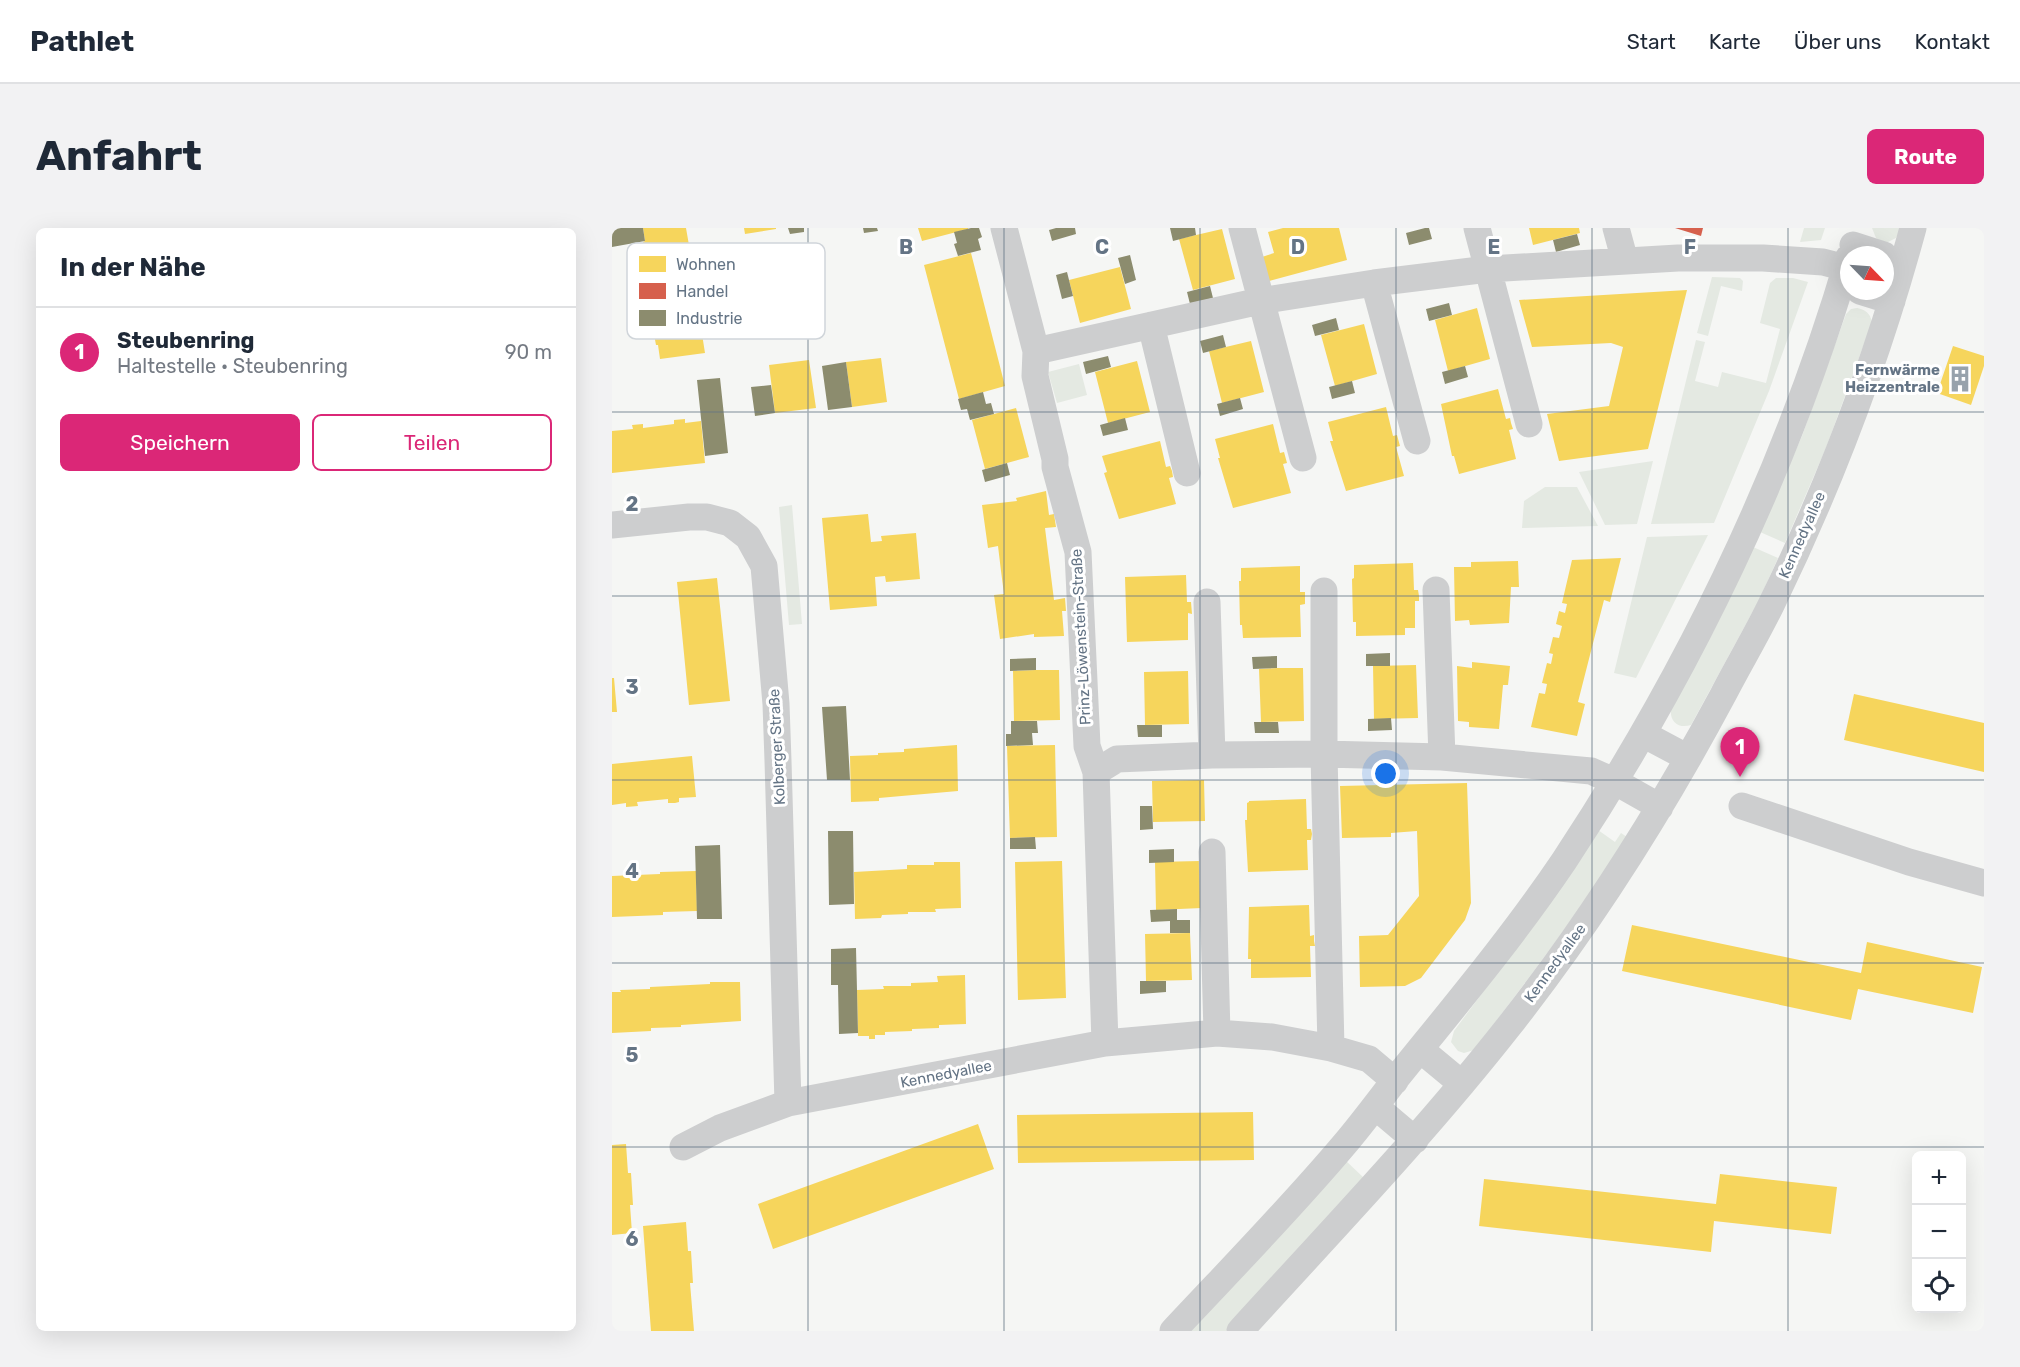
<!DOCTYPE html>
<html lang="de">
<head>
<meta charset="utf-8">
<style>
  body { margin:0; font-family:Rubik,sans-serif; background:#f2f2f3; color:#1f2937 }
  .controls { position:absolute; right:18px; bottom:18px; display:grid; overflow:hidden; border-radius:9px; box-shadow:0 6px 24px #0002 }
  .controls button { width:54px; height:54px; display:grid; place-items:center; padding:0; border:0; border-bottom:2px solid #e0e1e3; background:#fff; color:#1f2937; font:30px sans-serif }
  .compass { position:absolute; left:1228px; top:18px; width:54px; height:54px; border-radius:50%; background:#fff; box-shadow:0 6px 24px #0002; rotate:115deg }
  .you { position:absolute; left:774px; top:546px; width:21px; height:21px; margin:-15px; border:4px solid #fff; border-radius:50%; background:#1a73e8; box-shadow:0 0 0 9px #1a73e833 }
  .badge { display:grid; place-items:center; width:39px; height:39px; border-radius:50%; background:#db2777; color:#fff; font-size:20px; font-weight:700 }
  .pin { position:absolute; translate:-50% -50px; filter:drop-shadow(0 2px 3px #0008) }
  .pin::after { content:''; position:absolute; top:32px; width:21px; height:18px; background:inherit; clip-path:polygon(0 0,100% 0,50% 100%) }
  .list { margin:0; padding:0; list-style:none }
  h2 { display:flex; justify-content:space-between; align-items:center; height:78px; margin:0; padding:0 24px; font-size:26px }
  h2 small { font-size:20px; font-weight:400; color:#747a83 }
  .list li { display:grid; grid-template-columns:39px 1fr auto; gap:18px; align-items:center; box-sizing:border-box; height:90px; padding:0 24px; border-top:2px solid #e0e1e3 }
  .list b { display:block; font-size:22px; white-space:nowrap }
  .list p { margin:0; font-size:20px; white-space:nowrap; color:#747a83 }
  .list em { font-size:20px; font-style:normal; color:#747a83 }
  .actions { display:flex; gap:12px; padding:18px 24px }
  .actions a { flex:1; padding:14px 0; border:2px solid #db2777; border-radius:9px; text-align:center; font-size:21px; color:#db2777 }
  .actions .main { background:#db2777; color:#fff }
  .icon { flex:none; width:33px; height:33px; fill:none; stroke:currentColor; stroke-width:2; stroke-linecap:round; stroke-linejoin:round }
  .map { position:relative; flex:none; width:1372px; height:1103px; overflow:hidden; border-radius:9px }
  header { display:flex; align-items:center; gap:36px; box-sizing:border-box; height:84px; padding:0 30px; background:#fff; border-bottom:2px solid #e0e1e3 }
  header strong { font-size:28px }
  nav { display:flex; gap:33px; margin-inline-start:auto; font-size:21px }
  .intro { display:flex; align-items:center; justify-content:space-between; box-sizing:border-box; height:144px; padding:0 36px }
  h1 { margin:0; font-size:42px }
  .button { padding:15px 27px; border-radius:9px; background:#db2777; color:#fff; font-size:21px; font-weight:700 }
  main { display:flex; gap:36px; padding:0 36px }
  aside { flex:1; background:#fff; border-radius:9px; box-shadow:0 6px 24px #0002 }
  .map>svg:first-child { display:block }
  .green { fill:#e4e9e2 }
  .homes { fill:#f6d55c }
  .shops { fill:#d6604d }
  .industry { fill:#8c8c6e }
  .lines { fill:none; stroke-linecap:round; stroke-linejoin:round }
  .minor { stroke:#cdcecf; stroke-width:27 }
  .grid { fill:none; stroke:#647485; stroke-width:1.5; stroke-opacity:0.55 }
  .labels { text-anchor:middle; stroke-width:6; stroke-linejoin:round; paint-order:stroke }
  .poi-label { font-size:15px; font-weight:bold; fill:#647485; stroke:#fff; text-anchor:end }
  .street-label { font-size:15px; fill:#647485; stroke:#fff }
  .key { fill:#fff; stroke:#d0d5da; stroke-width:1.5 }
  .key-label { font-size:16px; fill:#647485 }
  .grid-label { font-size:20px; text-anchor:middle; font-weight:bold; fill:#647485; stroke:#fff; stroke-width:6; stroke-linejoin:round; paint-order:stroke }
</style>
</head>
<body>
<header>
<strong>Pathlet</strong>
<nav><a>Start</a><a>Karte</a><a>Über uns</a><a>Kontakt</a></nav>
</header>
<div class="intro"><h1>Anfahrt</h1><a class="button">Route</a></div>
<main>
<aside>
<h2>In der Nähe<small></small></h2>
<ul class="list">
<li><span class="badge">1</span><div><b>Steubenring</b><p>Haltestelle · Steubenring</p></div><em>90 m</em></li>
</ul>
<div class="actions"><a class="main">Speichern</a><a>Teilen</a></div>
</aside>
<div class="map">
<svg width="1372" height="1103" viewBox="0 0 1372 1103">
  <rect width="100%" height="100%" fill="#f5f6f4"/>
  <path class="green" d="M1192,0h21l-4,12 -21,2z
    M1260,0h29l-5,10 -10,5 -10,-5z
    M1100,49l28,1 3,3 -1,10 -21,-5 -13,50 -11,-3z
    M1164,50h17l15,4 -39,109 -55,132 -63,1 45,-184 9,2 -10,39 23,6 4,-15 44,11 14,-54 -20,-6 10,-40z
    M1245,80c9,2 13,5 15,14l-46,126 -41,95 -25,-11 42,-96 44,-122 5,-5z
    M467,136l8,31 -30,8 -9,-31z
    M1041,233l-16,63 -32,1 -26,-53z
    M933,259h32l21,39 -76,2 2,-27z
    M180,277l10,119 -13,1 -10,-118z
    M1096,307l-72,143 -22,-5 33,-136z
    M1141,319l25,11 -20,44 -67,123c-12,4 -22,-3 -20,-17l42,-76z
    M986,602l17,12 6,-9 6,4c-47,74 -100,144 -153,213l-10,3 -6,-2 -7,-9 3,-11 86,-116z
    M732,931l20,19 -138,153h-39z"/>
  <path class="homes" d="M31,0h43l14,80 1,7h-2l6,38 -45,6 -2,-14h-2l-3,-16 3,-1 -12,-62h3l-4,-24 2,-1z
    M132,0h32v1l-31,5z
    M306,0h50v1l-46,12z
    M671,0h56l8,32 -78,21 -7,-24 12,-4 -6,-21z
    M917,0h50l1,5 -47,12z
    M610,1l13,50 -42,11 -14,-51z
    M359,25l34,133 -46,13 -35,-134z
    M508,39l11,42 -51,14 -11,-43z
    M1075,62l-39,159 -89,12 -12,-47 62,-8 14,-59 -12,-4 -79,4 -13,-47z
    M865,80l13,51 -42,12 -13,-51z
    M752,96l13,50 -42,12 -14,-51z
    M639,113l13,51 -42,11 -13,-52z
    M1341,118l31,10v10l-13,39 -34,-12z
    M269,130l6,44 -35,5 -6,-45z
    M197,132l7,48 -41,5 -6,-48z
    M525,133l13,51 -42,11 -13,-51z
    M886,161l8,30 4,-1 1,5 2,6 -4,1 7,29 -57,15 -5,-18h-2l-11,-52z
    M774,179l7,29 4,-1 3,11 -4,1 8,29 -58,15 -16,-50h3l-5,-19z
    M404,180l13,49 -44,12 -13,-49z
    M73,191v4l16,-2 4,42 -93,10v-42l21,-2 -1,-4 11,-1v4l31,-4v-4z
    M661,196l7,29 4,-1 3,11 -4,1 8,29 -58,15 -15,-50h2l-5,-19z
    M548,213l6,26 4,-1 2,5 1,6 -4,1 7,26 -57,15 -15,-46 3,-1 -5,-16z
    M434,263l3,24 5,-1 2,13 -11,1 9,72 11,-2 1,13h-4l2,25 -30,1v-3l-34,5 -6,-44 10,-1 -3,-23 -3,-25 -10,2 -6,-43 35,-4 -1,-3z
    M256,286l3,28 11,-1 -1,-5 35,-3 4,46 -34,3 -1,-6 -10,1 2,29 -47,4 -8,-92z
    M1009,330l-11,44 -6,-2 -26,102 7,2 -8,32 -46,-9 8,-34 6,1 2,-10 -5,-1 5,-20 4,1 2,-10 -4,-1 4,-16 6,1 3,-12 -6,-2 3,-13 6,2 2,-9 -5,-1 10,-43z
    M906,333l1,26h-8l-2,36 -39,2 -1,-5 -14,1 -1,-54h17v-5z
    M801,335l1,27h4l1,6v5h-4v27h-10v7l-49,1v-14h-3l-1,-43 2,-1v-13z
    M688,338v26h5v12l-5,1 1,32 -58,1 -1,-13h-2l-1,-44h2v-13z
    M574,347l1,27h4l1,12 -4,-1v27l-61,2 -2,-65z
    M105,350l13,123 -41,4 -12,-123z
    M860,434l38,4 -2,19h-5l-4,44 -30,-2v-5l-11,-1 -1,-55 15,2z
    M804,437l2,53 -44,1 -1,-53z
    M665,440h26l1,53 -43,1 -2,-53z
    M424,442h23l1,50 -46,1 -1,-50z
    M576,443l1,53 -44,1 -1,-53z
    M0,450h2l3,34h-5z
    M1242,466l130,29v49l-140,-32z
    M345,517l1,46 -79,7v3l-28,1 -1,-46 28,-1v-2l26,-1v-3z
    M443,517l2,92 -47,1 -3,-92z
    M80,528l4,41 -17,1v4l-4,1h-7v-4l-31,3 1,4 -12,1v-4l-14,2v-41z
    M592,552l1,41 -52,1 -1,-41z
    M855,555l4,120 -6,17 -44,58 -16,8 -45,1 -1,-51 29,-1 31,-39 -2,-65 -26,2v4l-49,1 -2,-52z
    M694,571l1,30h4l1,5 -1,6h-4l1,30 -60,2 -3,-52h2v-17l2,-1v-1z
    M450,633l4,137 -48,2 -3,-138z
    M588,633l2,47 -46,2 -1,-48z
    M322,634h26l1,46 -26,1 1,3h-28v2l-26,1 -1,3 -26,1 -1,-47 53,-3v-4h27z
    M84,643l1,40 -34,1v3l-51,2v-41l48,-2v-2z
    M697,677l1,31 4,-1v6l1,5h-5l1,31 -60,1v-19h-3l1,-52z
    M1020,697l229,48 6,-31 115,25 -9,46 -115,-24 -7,31 -229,-49z
    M578,705l2,47 -46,1 -1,-47z
    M353,747l1,49 -27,1v3l-27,1v2l-27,1v3h-10v4h-6v-3h-11l-1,-46 27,-1 -1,-3h28v-3l27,-1 -1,-6z
    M98,754h30l1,39 -60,4v2l-30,1v3l-39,2v-41h9l-1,-2 30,-1v-2l60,-3z
    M641,884l1,48 -236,3 -1,-48z
    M366,896l16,45 -221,80 -15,-45z
    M14,916l2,29h3l2,32h-3l2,28 -20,2v-90z
    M1108,946l117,13 -6,47 -117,-13 -3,31 -232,-26 5,-47 232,25z
    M74,994l2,29h3l2,32h-3l4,48h-43l-8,-105z"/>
  <path class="shops" d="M1063,0h28l-2,8z"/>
  <path class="industry" d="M0,0h31l2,13 -33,6z
    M176,0h16v4l-14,2z
    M251,0h14l1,3 -14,2z
    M359,0h8l3,9 -4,2 3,11 -23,6 -4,-12 3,-1 -3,-11z
    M444,0h19l1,6 -24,7 -3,-11z
    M558,0h25l1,7 -23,6z
    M813,0h4l3,11 -23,6 -3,-12z
    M965,6l3,11 -24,7 -3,-12z
    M518,27l6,25 -11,4 -7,-26z
    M455,44l6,24 -11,3 -6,-24z
    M598,58l3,12 -23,6 -3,-12z
    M837,75l3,12 -23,6 -3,-12z
    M724,90l3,12 -24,6 -3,-11z
    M611,107l3,12 -23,6 -3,-12z
    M496,128l3,11 -25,7 -3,-12z
    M234,134l6,45 -24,3 -6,-44z
    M853,138l3,11 -23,7 -3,-12z
    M108,150l8,75 -23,3 -8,-76z
    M740,153l3,12 -23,6 -3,-12z
    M159,157l4,28 -20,3 -4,-29z
    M371,164l3,12 5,-1 3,11 -24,6 -3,-11 -6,1 -3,-11z
    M628,170l3,11 -23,7 -3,-12z
    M513,190l3,12 -25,6 -3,-11z
    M395,235l3,12 -25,7 -3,-12z
    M778,425v13h-24v-12z
    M665,428v12l-24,1 -1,-12z
    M424,430v12l-26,1v-12z
    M234,478l4,74h-23l-5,-73z
    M779,490l1,12 -24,1v-12z
    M399,493h26l1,12h-6l1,12 -27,1v-12h5z
    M642,494h24l1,11h-24z
    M525,497h25v12h-24z
    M528,578h12l1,23 -13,1z
    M216,603h25l1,73 -25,1z
    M423,609l1,12h-26v-11z
    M108,617l2,74h-25l-2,-73z
    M562,621v13l-25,1v-13z
    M565,681v11h13v13h-20v-12l-19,1 -1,-12z
    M244,720l2,85 -19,1 -1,-49h-7v-36z
    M528,753h26v11l-26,2z"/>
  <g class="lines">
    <path class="minor" d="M392,0l32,123 -1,25 20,83v8l23,85 9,194 9,26 9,271
      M630,0l61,230
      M865,0l52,196
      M1004,0l9,33
      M1241,17l31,10
      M762,55l43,158
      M1248,63l32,10
      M539,97l36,148
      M424,123l224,-50 114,-18 114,-14 190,-11h85l60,4 23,6
      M0,297l77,-8h18l23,6 18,14 16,29 12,138 2,57 10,342
      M824,362l6,167
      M712,363v163l7,294
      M595,374l5,153
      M1031,506l45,24
      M484,544l21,-13 95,-4 112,-1 118,3 149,14 23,10 46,26
      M1130,578l167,56 75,21
      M600,624l5,181
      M809,822l41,34
      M764,879l39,33
      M71,919l37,-19 68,-25 317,-60 112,-10 55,4 59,11 38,11 26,22
      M561,1103c57,-61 116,-121 170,-185 18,-21 35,-44 52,-66 58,-72 117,-142 169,-219 123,-186 222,-390 285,-604
      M628,1103c91,-100 185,-198 269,-305 81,-103 152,-215 214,-331 16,-31 34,-61 49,-92 59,-121 106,-246 141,-375"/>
  </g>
  <path class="grid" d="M196,0v1103M392,0v1103M588,0v1103M784,0v1103M980,0v1103M1176,0v1103M0,184h1372M0,368h1372M0,552h1372M0,735h1372M0,919h1372"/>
  <defs>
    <g id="building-bare" transform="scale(2.07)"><path d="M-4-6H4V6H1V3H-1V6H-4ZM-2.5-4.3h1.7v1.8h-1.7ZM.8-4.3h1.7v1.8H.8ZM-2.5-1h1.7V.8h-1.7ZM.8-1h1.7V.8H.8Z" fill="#97a2ac" stroke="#fff" stroke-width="2.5" paint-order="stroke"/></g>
  </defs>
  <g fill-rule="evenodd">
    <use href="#building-bare" x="1348" y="151"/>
  </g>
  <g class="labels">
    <g class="poi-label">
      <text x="1328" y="147">Fernwärme<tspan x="1328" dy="17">Heizzentrale</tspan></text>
    </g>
    <g class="street-label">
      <text transform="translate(1190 307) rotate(-66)" y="5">Kennedyallee</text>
      <text transform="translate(469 409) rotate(-93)" y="5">Prinz-Löwenstein-Straße</text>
      <text transform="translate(165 519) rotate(-93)" y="5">Kolberger Straße</text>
      <text transform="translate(943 735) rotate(-54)" y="5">Kennedyallee</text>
      <text transform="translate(334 846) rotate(-11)" y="5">Kennedyallee</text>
    </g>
  </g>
  <rect x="15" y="15" width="198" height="96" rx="9" class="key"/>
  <rect x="27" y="28" width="27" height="16" fill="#f6d55c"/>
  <rect x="27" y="55" width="27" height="16" fill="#d6604d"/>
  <rect x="27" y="82" width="27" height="16" fill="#8c8c6e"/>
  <g class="key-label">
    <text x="64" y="42">Wohnen</text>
    <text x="64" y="69">Handel</text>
    <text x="64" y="96">Industrie</text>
  </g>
  <g class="grid-label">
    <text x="294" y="26">B</text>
    <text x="490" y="26">C</text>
    <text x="686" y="26">D</text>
    <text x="882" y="26">E</text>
    <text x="1078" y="26">F</text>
    <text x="20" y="283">2</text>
    <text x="20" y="466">3</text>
    <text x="20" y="650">4</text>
    <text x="20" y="834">5</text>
    <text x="20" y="1018">6</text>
  </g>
</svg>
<div class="controls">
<button>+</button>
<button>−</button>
<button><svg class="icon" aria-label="locate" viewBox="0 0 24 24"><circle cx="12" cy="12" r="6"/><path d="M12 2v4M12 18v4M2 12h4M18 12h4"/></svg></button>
</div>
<svg class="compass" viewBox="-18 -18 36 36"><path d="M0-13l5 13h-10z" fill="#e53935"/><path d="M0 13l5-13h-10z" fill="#747a83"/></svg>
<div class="you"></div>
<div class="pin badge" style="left:1128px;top:549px">1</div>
</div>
</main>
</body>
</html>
